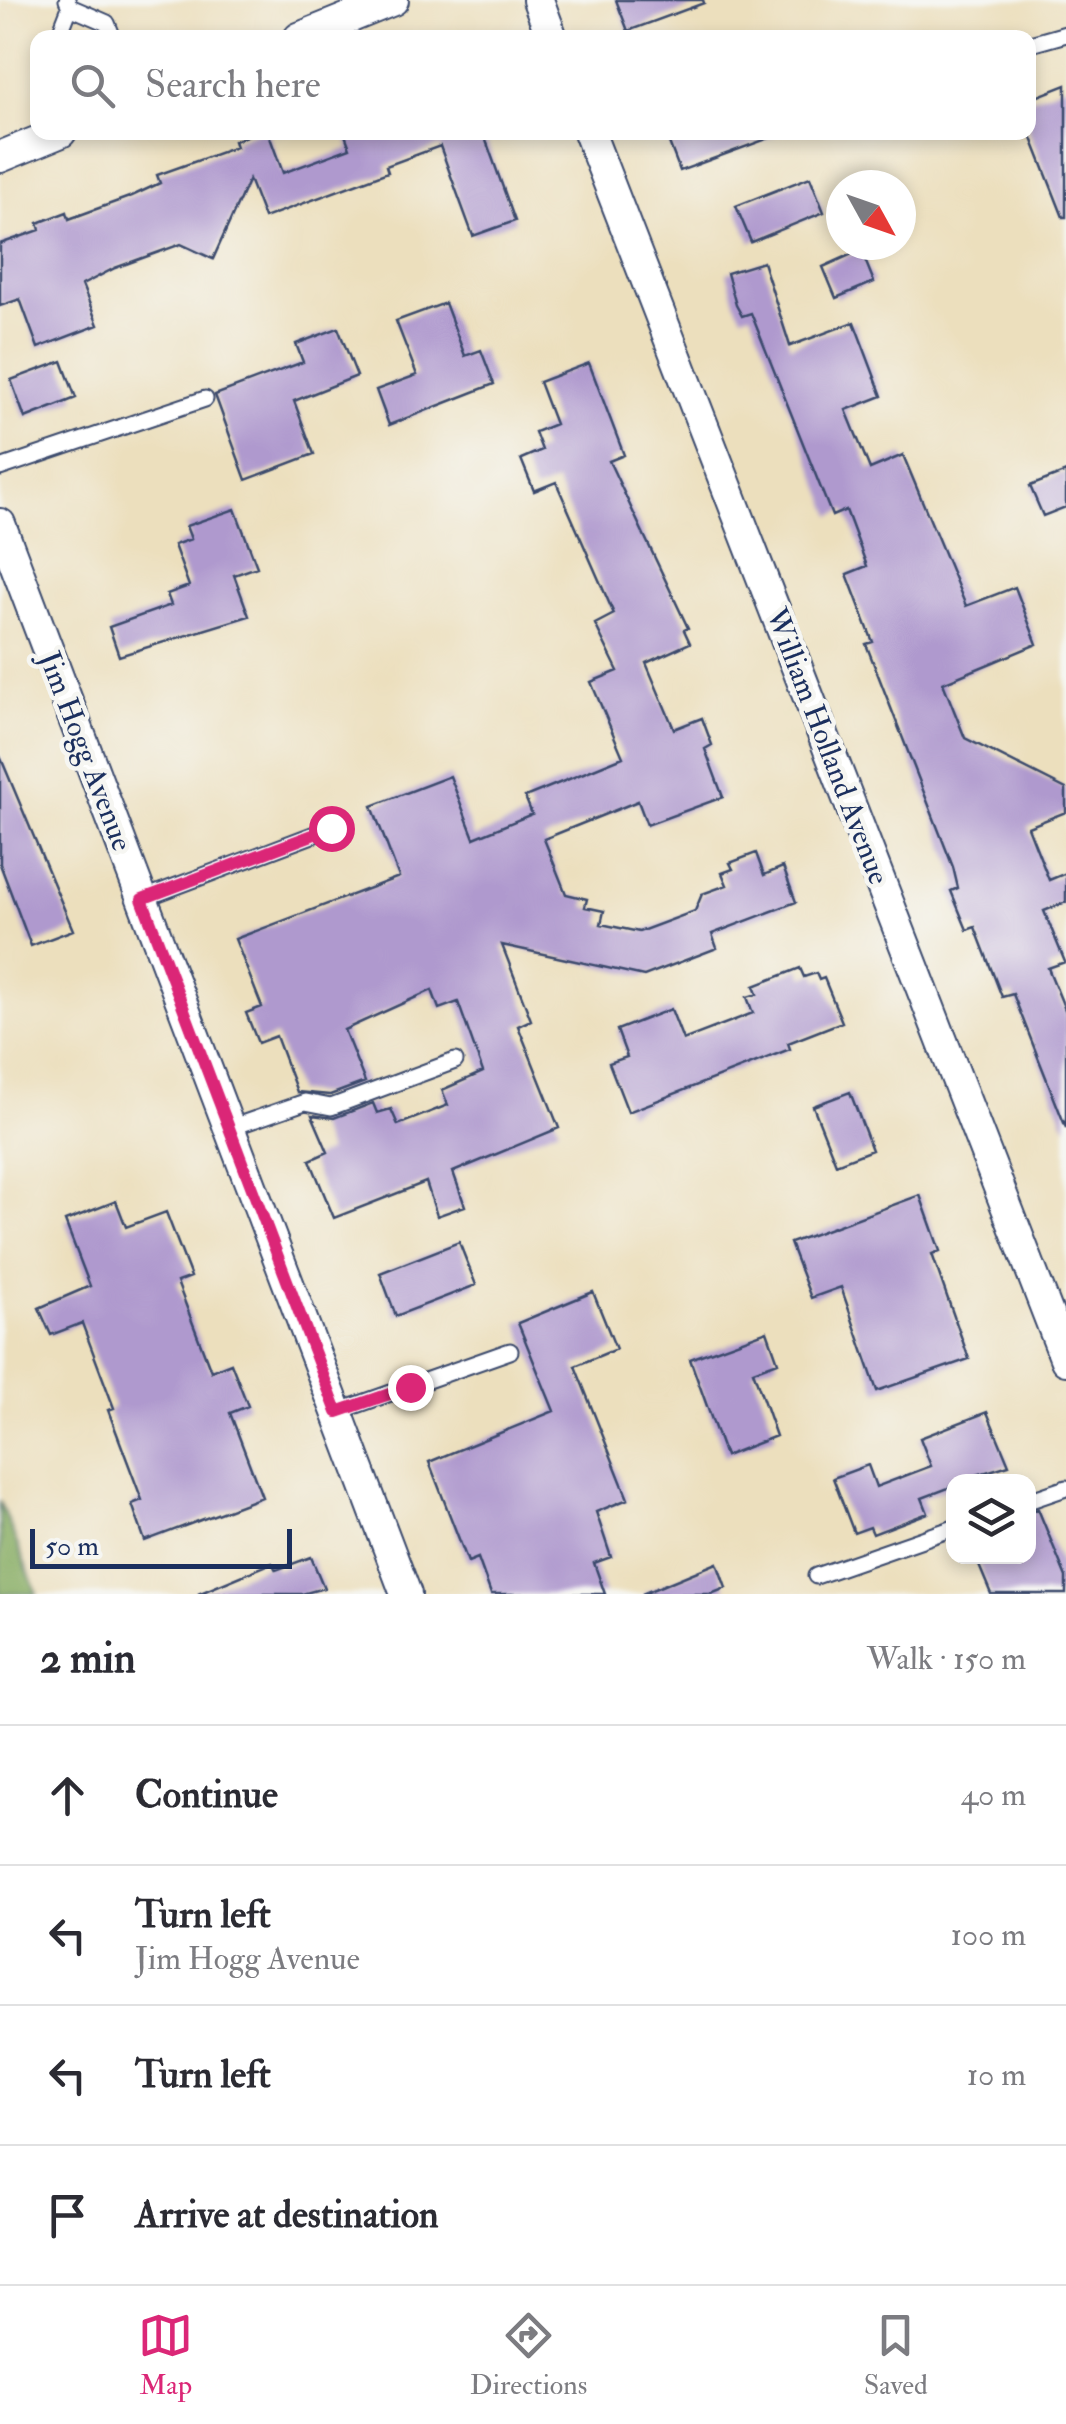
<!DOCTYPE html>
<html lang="en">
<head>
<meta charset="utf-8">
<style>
  body { margin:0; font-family:"IM FELL Double Pica",serif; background:#f2f2f3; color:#2b2b33 }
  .controls { position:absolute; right:30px; bottom:30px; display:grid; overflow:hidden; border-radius:20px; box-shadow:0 5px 15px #0003 }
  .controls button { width:90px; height:90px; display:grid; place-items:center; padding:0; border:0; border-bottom:2px solid #e1e1e2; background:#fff; color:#2b2b33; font:50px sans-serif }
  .compass { position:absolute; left:826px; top:170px; width:90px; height:90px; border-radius:50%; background:#fff; box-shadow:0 5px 15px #0003; rotate:130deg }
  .scale { position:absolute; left:30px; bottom:25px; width:262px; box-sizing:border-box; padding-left:10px; border:5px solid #1b2f5e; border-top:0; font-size:28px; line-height:35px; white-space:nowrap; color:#1b2f5e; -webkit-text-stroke:8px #f6f6f2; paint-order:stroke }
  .stop { position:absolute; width:30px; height:30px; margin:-22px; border:8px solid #db2777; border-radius:50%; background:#fff }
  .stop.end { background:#db2777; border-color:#fff; box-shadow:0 2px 10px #0008 }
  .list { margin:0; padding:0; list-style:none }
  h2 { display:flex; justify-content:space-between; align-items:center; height:130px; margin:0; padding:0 40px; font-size:42px }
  h2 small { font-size:32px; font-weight:400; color:#7c7c81 }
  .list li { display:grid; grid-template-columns:65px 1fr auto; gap:30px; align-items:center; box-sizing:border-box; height:140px; padding:0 40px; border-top:2px solid #e1e1e2 }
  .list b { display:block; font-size:38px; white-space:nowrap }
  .list p { margin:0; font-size:32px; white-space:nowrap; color:#7c7c81 }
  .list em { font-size:32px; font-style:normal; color:#7c7c81 }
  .icon { flex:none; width:55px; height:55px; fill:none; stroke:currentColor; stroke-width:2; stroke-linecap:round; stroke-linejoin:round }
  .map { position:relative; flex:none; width:1066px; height:1594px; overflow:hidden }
  .search { position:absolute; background:#fff; box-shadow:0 5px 15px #0003; left:30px; right:30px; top:30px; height:110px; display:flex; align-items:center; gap:25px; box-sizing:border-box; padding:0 35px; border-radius:20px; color:#7c7c81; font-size:38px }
  .sheet { height:690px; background:#fff }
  nav { display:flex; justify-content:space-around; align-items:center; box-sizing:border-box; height:140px; border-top:2px solid #e1e1e2; background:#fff; font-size:28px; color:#7c7c81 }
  nav a { display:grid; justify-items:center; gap:5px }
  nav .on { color:#db2777 }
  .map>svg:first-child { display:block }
  .forest { fill:#85ab60; stroke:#506d5f; stroke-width:2.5 }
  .building { fill:#af99ce }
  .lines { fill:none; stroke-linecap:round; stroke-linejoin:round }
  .lane-casing { stroke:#3a496c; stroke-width:19 }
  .street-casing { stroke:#3a496c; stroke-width:34 }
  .lane { stroke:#fff; stroke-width:15 }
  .street { stroke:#fff; stroke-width:30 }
  .route { stroke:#db2777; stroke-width:12 }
  .labels { text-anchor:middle; stroke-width:9; stroke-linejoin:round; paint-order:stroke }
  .street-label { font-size:30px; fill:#1b2f5e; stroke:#f6f6f2 }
</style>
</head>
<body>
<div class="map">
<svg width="1066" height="1594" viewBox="0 0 1066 1594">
  <rect width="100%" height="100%" fill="#f6f6f2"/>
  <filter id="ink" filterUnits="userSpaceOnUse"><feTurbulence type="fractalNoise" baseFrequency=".01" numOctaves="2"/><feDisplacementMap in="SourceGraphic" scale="20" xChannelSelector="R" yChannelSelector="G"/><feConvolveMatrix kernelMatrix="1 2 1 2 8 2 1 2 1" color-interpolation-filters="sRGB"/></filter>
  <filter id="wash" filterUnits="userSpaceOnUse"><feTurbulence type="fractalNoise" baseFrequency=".0048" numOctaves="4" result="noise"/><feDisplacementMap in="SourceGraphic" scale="40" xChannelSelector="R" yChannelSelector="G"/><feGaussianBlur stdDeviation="2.25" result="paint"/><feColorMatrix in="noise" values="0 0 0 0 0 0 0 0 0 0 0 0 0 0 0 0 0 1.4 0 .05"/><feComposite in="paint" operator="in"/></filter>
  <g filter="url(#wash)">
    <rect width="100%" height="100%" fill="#ecdfbd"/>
    <path class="forest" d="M0,1501l37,93h-37z"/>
    <g id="blocks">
      <path class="building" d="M616,0h87l1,3 -76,28z
        M1066,85v132h-3l-35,-89v-28z
        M256,132h12l15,41 67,-25 -6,-16h139l32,89 -42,15 -33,-90 -54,20 2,6 -124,46 -15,-39 -36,80 -32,-15 -66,24 -33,17 16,40 -60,23 -18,-49 -20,7v-62l40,-14 -2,-7 29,-11 2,7 63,-23 28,-13 -3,-8 79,-28 -2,-6z
        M665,132h110v4l-95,35z
        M810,177l14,35 -73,30 -15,-36z
        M861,250l13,32 -38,16 -13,-31z
        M763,262l27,84 64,-24 28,74 -36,14 24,59 33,-14 63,151 49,-19 22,57 -94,39 22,55 101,51v23l-38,15 21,53 17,-7v29l-22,9 21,51 -17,6 18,44v116l-53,-134 -11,3 -27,-70 -8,3 -16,-39 7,-3 -5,-21 -87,-223 7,-2 -26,-68 20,-8 -21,-56 -14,6 -81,-203 -9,3 -6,-11 -9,-32z
        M445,303l20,53 16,-6 13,34 -105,41 -13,-35 41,-15 -21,-54z
        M338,328l19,48 -63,25 20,53 -68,26 -31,-85 88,-33 -7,-18z
        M62,361l14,37 -51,20 -14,-38z
        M589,363l35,92 -15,6 79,167 -4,2 6,13 -44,20 28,66 28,-11 10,27 -7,4 18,48 -76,28 -9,-24 -94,38 22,55 21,5 -2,8 19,4 -3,13 38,8 56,-21 7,-17 25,-9 -5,-12 11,-4 -3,-6 26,-10 8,22 19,-8 13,35 -84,32 5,14 -73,28 -142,-31 29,75 -13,6 41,102 -106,44 12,34 -28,10 -11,-34 -92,36 -24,-58 18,-8 -16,-37 22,3 39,-15 4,10 14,-4 7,16 50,-20 -6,-15 41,-18 -25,-70 -19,7 -7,-19 -88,40 21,52 -35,13 -33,-3 -21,-56 -18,7 -12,-30 16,-6 -27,-68 164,-62 -27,-71 78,-30 24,62 58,-24 -7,-17 98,-40 -32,-75 27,-11 -23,-47 19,-10 -58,-132 -22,9 -13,-32 21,-9 -7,-18 20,-8 -16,-42z
        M1066,472v35l-23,9 -13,-30z
        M235,509l22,58 -23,8 15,41 -130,40 -10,-29 62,-22 -4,-11 22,-8 -15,-41 17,-6 -5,-13z
        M0,756l73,174 -42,16 -31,-82z
        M800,968l4,9 12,-4 3,7 5,-2 18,44 -54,21 2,6 -162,63 -19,-49 18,-6 -10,-27 54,-21 12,31 70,-27 -6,-16 10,-3 -3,-8z
        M850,1092l22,58 -36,14 -23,-58z
        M920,1195l20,56 -8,3 37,105 -92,32 -36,-104 -30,11 -21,-55z
        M116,1201l10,26 40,-15 25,65 -14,5 34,89 20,-8 17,43 -18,7 32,84 -117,44 -13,-37 10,-4 -34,-90 6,-2 -32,-85 -31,12 -12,-27 51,-22 -25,-65z
        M459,1242l17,43 -80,31 -16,-43z
        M593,1292l23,57 -41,17 53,133 -32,13 15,45 -17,6 11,31h-114l-13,-36 -10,4 -39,-100 125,-51 -36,-88z
        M767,1331l11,31 -25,9 23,65 -51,20 -35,-97z
        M987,1412l22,53 -55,17v4l-32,12 6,15 -55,21 -3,-7 -16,6 -21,-55 35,-13 8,22 55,-21 -11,-28z
        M1038,1509l28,68v17h-75l-13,-31 16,-7h34v-44z
        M311,1557l13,31 -22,6h-104l74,-31 4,7z
        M717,1563l9,25 -15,6h-69z"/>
    </g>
  </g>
  <g filter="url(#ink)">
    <use href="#blocks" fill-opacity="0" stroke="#3a496c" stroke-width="2.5"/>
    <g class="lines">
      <g class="lane-casing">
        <path id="lane" d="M70,7l37,16 6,15
          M58,38l12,-31 -3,-7
          M1034,43l32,-9
          M0,468l205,-69
          M142,899l189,-71
          M230,1128l75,-26 26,5 124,-46
          M337,1412l173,-61
          M1028,1501l38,-13
          M816,1576l138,-48"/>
      </g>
      <g class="street-casing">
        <path id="street" d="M538,0l14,38
          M299,38l94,-38
          M589,132l477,1228
          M0,157l61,-25
          M0,524l406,1070"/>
      </g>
      <use href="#lane" class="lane"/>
      <use href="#street" class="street"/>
    </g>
  </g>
  <g class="lines" filter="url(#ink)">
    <path class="route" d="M331,828l-189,71 195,513 73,-25"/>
  </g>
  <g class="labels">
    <g class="street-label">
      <text transform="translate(828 746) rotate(69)" y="10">William Holland Avenue</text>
      <text transform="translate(86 751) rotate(69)" y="10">Jim Hogg Avenue</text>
    </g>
  </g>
</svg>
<div class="controls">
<button><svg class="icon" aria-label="layers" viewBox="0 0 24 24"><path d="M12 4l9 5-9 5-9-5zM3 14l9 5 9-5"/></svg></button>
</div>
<svg class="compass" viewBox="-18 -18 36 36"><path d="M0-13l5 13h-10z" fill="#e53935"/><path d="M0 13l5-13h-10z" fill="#7c7c81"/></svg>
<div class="scale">50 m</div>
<div class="stop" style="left:331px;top:828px"></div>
<div class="stop end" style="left:410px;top:1387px"></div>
<div class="search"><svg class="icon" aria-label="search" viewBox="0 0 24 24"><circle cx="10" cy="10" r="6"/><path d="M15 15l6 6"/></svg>Search here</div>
</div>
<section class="sheet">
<h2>2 min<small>Walk · 150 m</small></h2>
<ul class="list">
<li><svg class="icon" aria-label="ahead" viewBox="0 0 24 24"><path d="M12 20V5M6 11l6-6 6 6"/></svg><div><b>Continue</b></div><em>40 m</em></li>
<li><svg class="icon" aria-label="left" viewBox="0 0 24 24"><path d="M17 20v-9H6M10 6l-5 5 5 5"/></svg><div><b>Turn left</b><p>Jim Hogg Avenue</p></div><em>100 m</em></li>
<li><svg class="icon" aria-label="left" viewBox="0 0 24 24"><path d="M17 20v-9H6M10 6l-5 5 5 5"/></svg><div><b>Turn left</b></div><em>10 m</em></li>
<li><svg class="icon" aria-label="arrive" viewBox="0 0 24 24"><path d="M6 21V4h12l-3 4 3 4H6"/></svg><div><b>Arrive at destination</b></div></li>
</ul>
</section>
<nav>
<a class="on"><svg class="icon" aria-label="map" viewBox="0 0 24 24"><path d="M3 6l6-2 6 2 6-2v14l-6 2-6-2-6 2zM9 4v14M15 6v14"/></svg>Map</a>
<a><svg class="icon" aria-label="directions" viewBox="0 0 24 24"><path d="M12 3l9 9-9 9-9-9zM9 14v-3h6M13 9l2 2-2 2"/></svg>Directions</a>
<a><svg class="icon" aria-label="saved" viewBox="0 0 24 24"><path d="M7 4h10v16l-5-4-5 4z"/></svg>Saved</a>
</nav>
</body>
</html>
